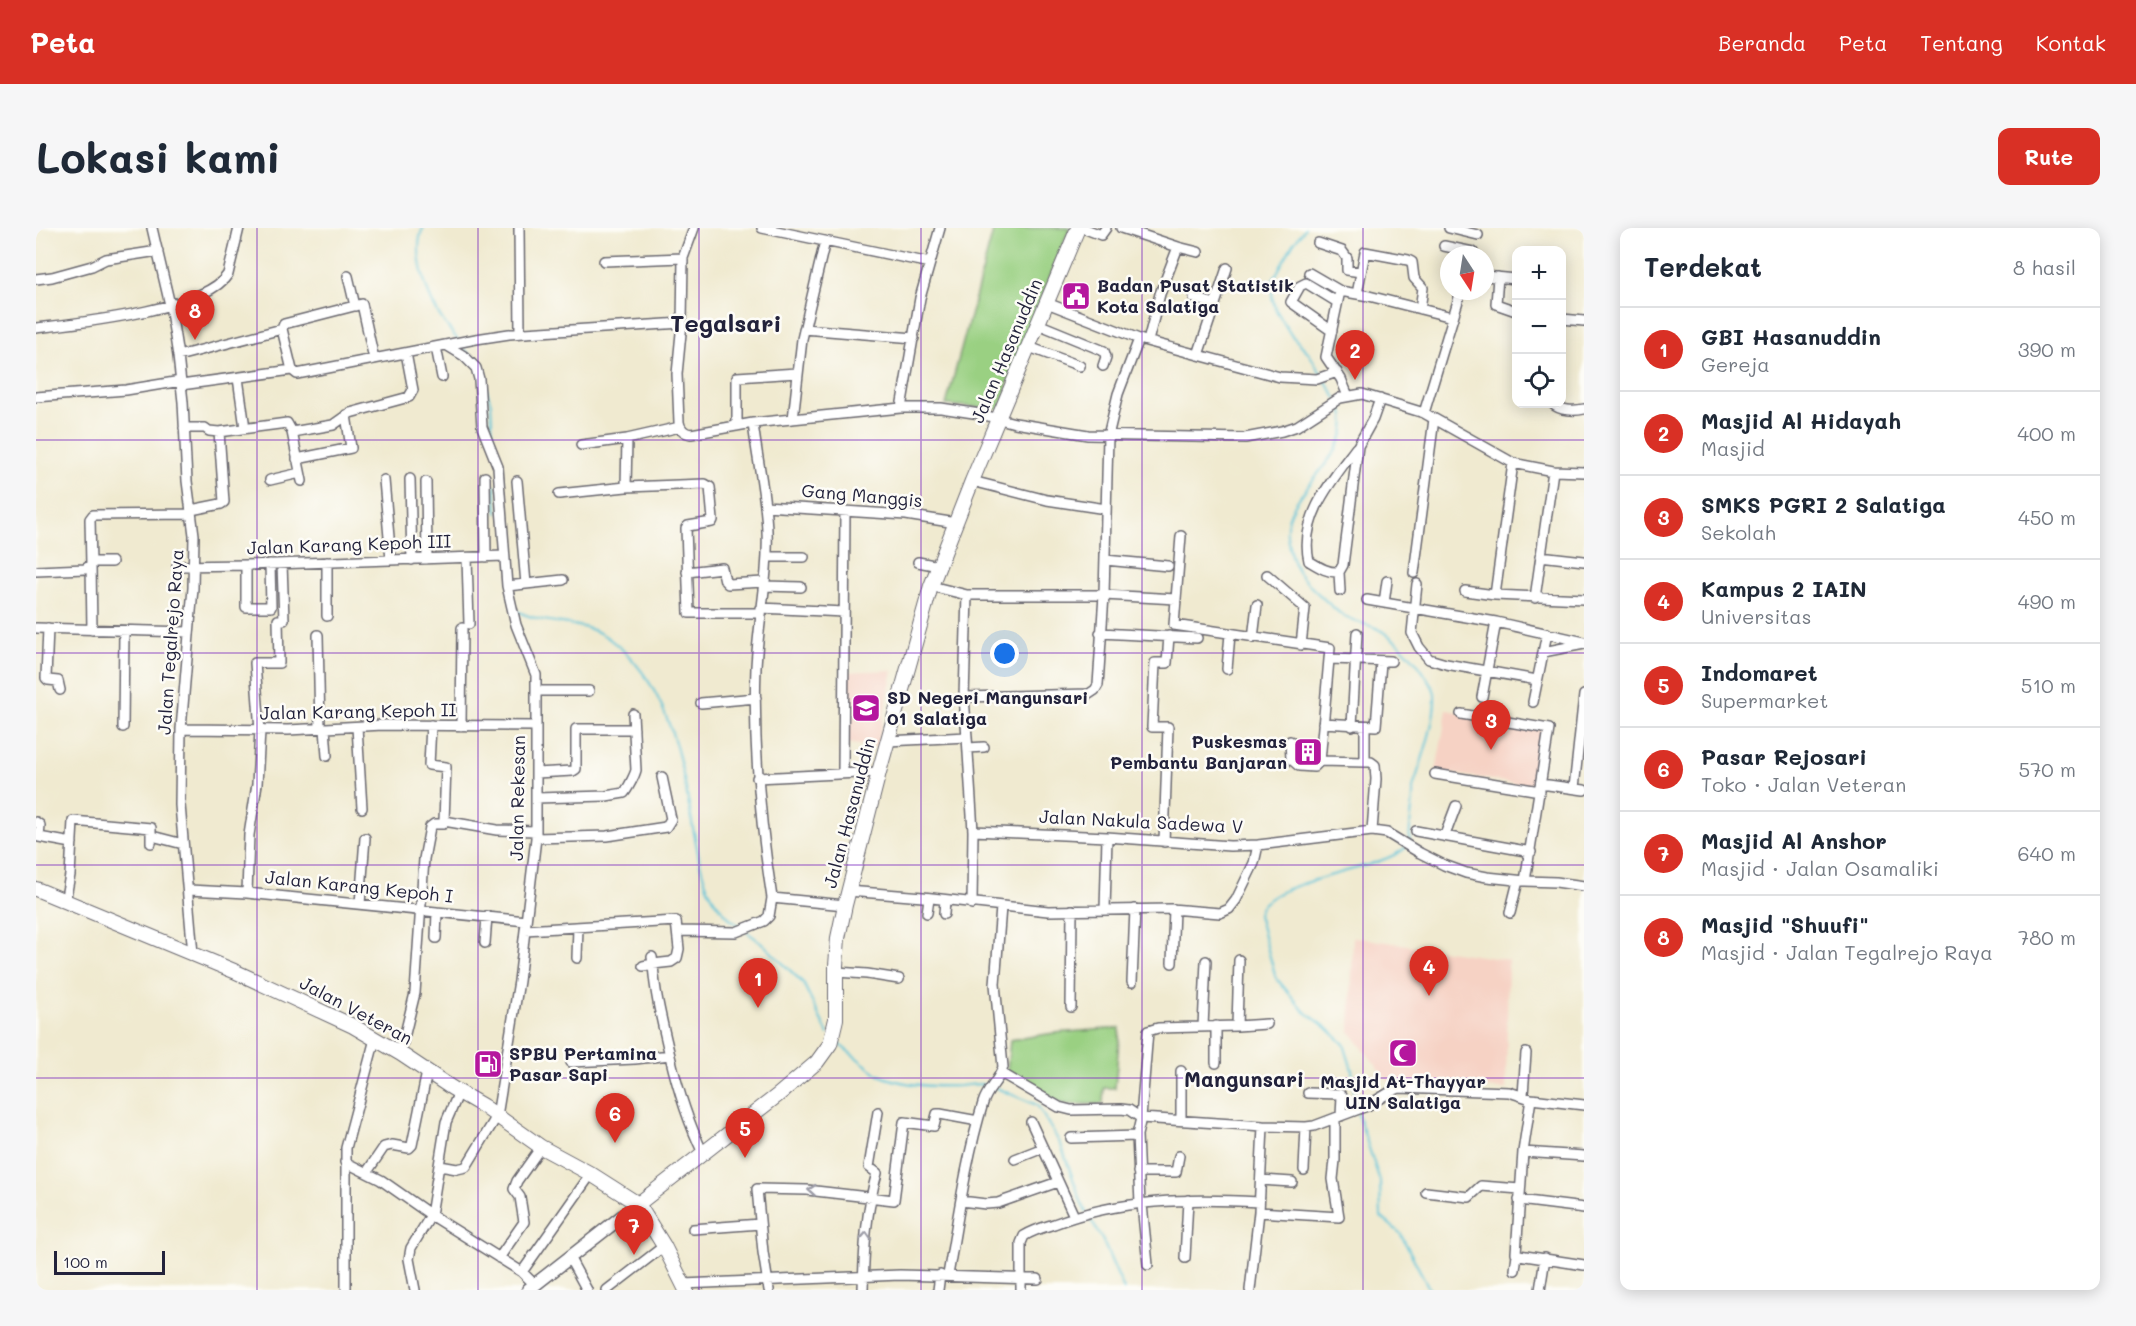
<!DOCTYPE html>
<html lang="id">
<head>
<meta charset="utf-8">
<style>
  body { margin:0; font-family:Mali,sans-serif; background:#f6f6f7; color:#1f2937 }
  .controls { position:absolute; right:18px; top:18px; display:grid; overflow:hidden; border-radius:12px; box-shadow:0 3px 15px #0003 }
  .controls button { width:54px; height:54px; display:grid; place-items:center; padding:0; border:0; border-bottom:2px solid #e0e1e3; background:#fff; color:#1f2937; font:30px sans-serif }
  .compass { position:absolute; left:1404px; top:18px; width:54px; height:54px; border-radius:50%; background:#fff; box-shadow:0 3px 15px #0003; rotate:168deg }
  .scale { position:absolute; left:18px; bottom:15px; width:111px; box-sizing:border-box; padding-left:6px; border:3px solid #22223b; border-top:0; font-size:16px; line-height:21px; white-space:nowrap; color:#22223b; -webkit-text-stroke:4px #fdfcf7; paint-order:stroke }
  .you { position:absolute; left:969px; top:426px; width:21px; height:21px; margin:-15px; border:4px solid #fff; border-radius:50%; background:#1a73e8; box-shadow:0 0 0 9px #1a73e833 }
  .badge { display:grid; place-items:center; width:39px; height:39px; border-radius:50%; background:#d93025; color:#fff; font-size:20px; font-weight:700 }
  .pin { position:absolute; translate:-50% -50px; filter:drop-shadow(0 2px 3px #0008) }
  .pin::after { content:''; position:absolute; top:32px; width:21px; height:18px; background:inherit; clip-path:polygon(0 0,100% 0,50% 100%) }
  .list { margin:0; padding:0; list-style:none }
  h2 { display:flex; justify-content:space-between; align-items:center; height:78px; margin:0; padding:0 24px; font-size:26px }
  h2 small { font-size:20px; font-weight:400; color:#747a83 }
  .list li { display:grid; grid-template-columns:39px 1fr auto; gap:18px; align-items:center; box-sizing:border-box; height:84px; padding:0 24px; border-top:2px solid #e0e1e3 }
  .list b { display:block; font-size:22px; white-space:nowrap }
  .list p { margin:0; font-size:20px; white-space:nowrap; color:#747a83 }
  .list em { font-size:20px; font-style:normal; color:#747a83 }
  .icon { flex:none; width:33px; height:33px; fill:none; stroke:currentColor; stroke-width:2; stroke-linecap:round; stroke-linejoin:round }
  .map { position:relative; flex:none; width:1548px; height:1062px; overflow:hidden; border-radius:12px }
  header { display:flex; align-items:center; gap:36px; box-sizing:border-box; height:84px; padding:0 30px; background:#d93025; color:#fff }
  header strong { font-size:28px }
  nav { display:flex; gap:33px; margin-inline-start:auto; font-size:21px }
  .intro { display:flex; align-items:center; justify-content:space-between; box-sizing:border-box; height:144px; padding:0 36px }
  h1 { margin:0; font-size:42px }
  .button { padding:15px 27px; border-radius:12px; background:#d93025; color:#fff; font-size:21px; font-weight:700 }
  main { display:flex; gap:36px; padding:0 36px }
  aside { flex:1; background:#fff; border-radius:12px; box-shadow:0 3px 15px #0003 }
  .map>svg:first-child { display:block }
  .built { fill:#f6d2c4 }
  .green { fill:#9ad082; stroke:#5e795e; stroke-width:1.5 }
  .lines { fill:none; stroke-linecap:round; stroke-linejoin:round }
  .stream { stroke:#5cc3d8; stroke-width:2 }
  .street-casing { stroke:#6a686f; stroke-width:12 }
  .secondary-casing { stroke:#6a686f; stroke-width:15 }
  .primary-casing { stroke:#6a686f; stroke-width:16 }
  .street { stroke:#fff; stroke-width:9 }
  .secondary { stroke:#fff; stroke-width:12 }
  .primary { stroke:#fff; stroke-width:14 }
  .oneway { stroke:#9c9ca7 }
  .grid { fill:none; stroke:#7b2cbf; stroke-width:1.5; stroke-opacity:0.55 }
  .labels { text-anchor:middle; stroke-width:5; stroke-linejoin:round; paint-order:stroke }
  .poi-label { font-size:18px; font-weight:bold; fill:#22223b; stroke:#fdfcf7; text-anchor:start }
  .street-label { font-size:18px; fill:#22223b; stroke:#fdfcf7 }
  .quarter-label { font-size:21px; font-weight:bold; fill:#22223b; stroke:#fdfcf7 }
  .district-label { font-size:24px; font-weight:bold; fill:#22223b; stroke:#fdfcf7 }
</style>
</head>
<body>
<header>
<strong>Peta</strong>
<nav><a>Beranda</a><a>Peta</a><a>Tentang</a><a>Kontak</a></nav>
</header>
<div class="intro"><h1>Lokasi kami</h1><a class="button">Rute</a></div>
<main>
<div class="map">
<svg width="1548" height="1062" viewBox="0 0 1548 1062">
  <rect width="100%" height="100%" fill="#fdfcf7"/>
  <filter id="ink" filterUnits="userSpaceOnUse"><feTurbulence type="fractalNoise" baseFrequency=".0167" numOctaves="2"/><feDisplacementMap in="SourceGraphic" scale="12" xChannelSelector="R" yChannelSelector="G"/><feConvolveMatrix kernelMatrix="1 2 1 2 8 2 1 2 1" color-interpolation-filters="sRGB"/></filter>
  <filter id="wash" filterUnits="userSpaceOnUse"><feTurbulence type="fractalNoise" baseFrequency=".008" numOctaves="4" result="noise"/><feDisplacementMap in="SourceGraphic" scale="24" xChannelSelector="R" yChannelSelector="G"/><feGaussianBlur stdDeviation="1.35" result="paint"/><feColorMatrix in="noise" values="0 0 0 0 0 0 0 0 0 0 0 0 0 0 0 0 0 1.4 0 .05"/><feComposite in="paint" operator="in"/></filter>
  <g filter="url(#wash)">
    <rect width="100%" height="100%" fill="#f0ead0"/>
    <path class="built" d="M857,442l-16,77 -32,-4 2,-71z
      M1411,482l99,20 -8,53 -15,2 -87,-14z
      M1317,709l155,23 -2,129 -116,-6 -40,-51z"/>
    <path class="green" d="M958,0h76l-56,135 -14,46 -54,-4z
      M1084,800l-5,60h-11l-1,16h-37l-9,-2 -22,-17 -28,-13 3,-32 44,-7z"/>
    <g class="lines">
      <path class="stream" d="M387,0c-11,23 3,64 15,85 6,10 13,18 20,27
        M1269,0l-12,16 -20,36 -1,17 4,13 15,25 17,17 14,23
        M425,116l10,13
        M445,143l10,33 2,40
        M1289,152l11,18
        M1303,175c28,47 -58,87 -52,132 5,36 12,41 38,65 6,5 13,13 20,17 10,5 21,7 31,11 16,7 40,31 49,47 4,6 10,13 10,20 1,27 -14,67 -22,93 1,19 -5,37 -3,55
        M459,258l2,27
        M481,383c28,15 66,9 91,27 61,43 73,122 85,190 9,43 9,70 47,99
        M711,704l16,12 40,39 25,51
        M800,814l43,33c25,11 55,12 81,11 9,-1 19,-3 28,-1
        M958,859l43,18 24,40 21,59 4,8
        M1320,879l-4,-37 -8,-26 -18,-17 -22,-16 -28,-33 -18,-63c3,-35 124,-43 148,-68
        M1321,884l23,69 1,36 19,16 30,57
        M1053,989l13,22 22,51"/>
    </g>
  </g>
  <g filter="url(#ink)">
    <g class="lines">
      <g class="street-casing">
        <path id="street" d="M116,0l18,77 8,51 5,46 4,79 7,54 -1,53 -12,141 -1,76 13,149
          M483,0l1,105
          M658,0l-11,30 -1,65 -5,51 2,48c1,7 5,11 12,12l62,-11 148,-15h40l39,6 35,9 73,12 157,3 37,-7 15,-5 43,-28 22,-4 62,19 89,50 40,8 31,1
          M726,0l168,35
          M1047,0l18,7 5,-7
          M1085,0l57,19 20,5
          M1413,0l29,7
          M1282,15l24,8 5,7v12l14,2
          M1408,18l29,6
          M568,33l79,-3
          M1273,45l31,18
          M312,48l7,30
          M1449,48l31,3
          M1462,49l-2,27 20,7
          M0,51l16,-2 40,-11 14,-7 52,-8
          M1321,66l8,-42 43,8 4,2 2,16 9,10 -3,21
          M1158,70l21,6
          M1526,91l22,2
          M1002,96l66,27 2,6 -3,9
          M0,100c42,-5 170,-18 192,-54l11,-46
          M246,101l2,-5 78,-20 12,55
          M768,101l110,9
          M1296,103l-41,-29 9,-16 6,-3 31,19
          M1103,111l141,38 37,2 20,-7
          M1112,113l12,-47 18,-47
          M400,119l6,30
          M993,119l51,19
          M1162,127l29,-87
          M142,128l104,-27 10,41 5,4 179,-35 33,-5 173,-11
          M202,150l7,50
          M145,157l111,-15
          M1312,168l-7,-17 -15,-22 14,-66 29,5 83,21
          M0,169l90,-7 55,-9
          M1517,176c7,7 22,7 31,5
          M865,180l19,-110 20,-70
          M1388,185l37,-122
          M757,191l9,-80 23,-98
          M701,198v-49l60,-4
          M148,200h21l4,3 10,1 68,-9 5,9 10,49
          M256,204l41,-7 17,-12 59,-16 4,-7 -7,-37
          M545,217l46,-6
          M261,231l54,-11 -5,-33
          M1477,235l-18,132 89,4
          M449,249l1,80
          M374,251l2,81
          M234,252l30,-7
          M348,252l7,80
          M481,253l9,103
          M936,253l75,19 59,9
          M390,254l1,77
          M590,259l79,-3 5,3 3,33 -1,2 -24,4 -2,2 3,85h71
          M523,266l67,-7 1,-48 53,-12
          M729,278l141,9 50,8
          M155,282l30,-6 3,-2 -5,-70
          M1145,308l-7,89 156,23 -10,113
          M1504,328l44,5
          M731,329h37
          M431,330l2,66
          M1069,332l63,6
          M55,334h21
          M291,334v54
          M882,334l21,4
          M55,337l1,65
          M210,337v42h25l-1,-43
          M141,338l69,-1 258,-9
          M0,343l49,-2 6,-4 -1,-46 3,-4 98,-1
          M651,344l35,-4 3,13 3,3 36,-2
          M1303,344c-11,1 -20,-5 -30,-11 -10,-43 23,-81 47,-113
          M1378,345l20,-154
          M1231,347l38,33 -4,37
          M1381,356l-5,49 7,14 10,12 17,5 91,16
          M471,358l56,-6
          M728,358l37,1
          M895,358l36,9
          M1304,363l-1,-19 4,-7 15,-119 15,-27 7,-20
          M1429,363l30,4
          M1499,370l18,-127
          M1331,372l129,22 88,20
          M1348,375l3,-22
          M725,380l83,4
          M0,400l153,4
          M12,400l-2,50 2,2 10,1 2,9
          M1064,405l97,5
          M282,407l2,93
          M1217,410l4,-33
          M1507,424l41,-8
          M1294,431l61,2
          M1191,441l3,-35
          M500,463h53
          M928,469l125,-3 6,-4 3,-5 6,-90 72,4
          M1446,469l14,-75
          M1497,474l14,-69
          M665,475l55,-5
          M1425,486l88,15 -24,152
          M1287,495l53,3 5,-64
          M395,497l-2,40 17,2 -2,54
          M425,498l1,-98
          M1316,498l5,-93
          M87,499l1,-96
          M321,499l5,81
          M289,500l2,28
          M145,501l107,1 95,-5 152,1
          M931,509l6,94 -1,73
          M852,513l79,-4 -3,-40 3,-102h137l4,-159 10,-42 21,-55 -92,-36
          M1254,513l1,18 8,7 15,1 6,-6 45,1h6l4,3 1,14 -4,52
          M932,520l16,-1
          M1329,534v-35
          M807,544l2,-261
          M500,545l37,-2 3,-2v-40h58
          M1399,546l105,17
          M721,550l122,-6
          M1505,556l43,6
          M1538,560l10,-93
          M500,570l70,-2 18,-3c3,-3 11,-18 12,-23l-3,-56
          M0,594l4,3 -1,12 33,6
          M937,603l134,6 123,9 28,-1 114,-14 15,2 33,20 24,12 22,8 21,4 38,4 31,1 28,4
          M1380,603l115,21
          M1409,607l11,-29
          M116,608l31,8
          M500,610l71,-2 59,-9 5,-8 -9,-42
          M1128,614l4,-115h-16l3,-64h12l2,-27
          M153,662l58,3 279,28
          M812,663l75,6 125,14 123,-2 49,4 9,-4 7,-9 18,-37 4,-18
          M211,665l2,-58 8,-51 3,-53 -5,-68h24l-1,-43h6l-2,-56
          M736,670l73,7
          M29,674l5,-27 3,-54 78,7v15
          M324,676l5,-66
          M1069,682l2,-73
          M891,685l2,-15
          M1474,685l8,-32
          M908,686l1,-14
          M489,702l151,-9 3,28 -2,9 -6,4 -18,2c2,32 10,61 17,92 8,34 18,66 33,97
          M642,703l58,1 28,-11 5,-5 3,-18c-12,-77 -19,-154 -16,-231 2,-45 13,-91 11,-136 -1,-36 -10,-72 -14,-108
          M400,710l1,-26
          M449,715l2,-27
          M541,730l1,-31
          M1136,735l2,-54
          M607,738l10,-2 -1,-7
          M800,744l31,2 32,5
          M1096,754l3,-73
          M1035,779l1,-97
          M1201,798l30,-2
          M1167,799l3,-66
          M364,826l15,-61 9,-134 6,-32 4,-3h9l1,-3 53,9 39,1
          M535,834l64,-3 35,-4
          M1180,835v-37
          M1145,843v48
          M965,845l58,34 12,3 50,-1 8,1 12,8 122,8 43,1 8,-1 53,-20 25,-15 7,-3 110,4 22,7 53,6
          M1272,865l31,1 3,2 -1,20
          M1487,867l3,-42
          M1495,871l-8,53 -7,101 3,2 65,10
          M995,894l43,94
          M1035,910l66,-2
          M1487,924l61,4
          M979,931l28,-11
          M309,934l36,18 50,35 91,57 12,12
          M404,938l17,3 9,-2 31,-51 22,-135 17,-143v-163l-20,-50 -9,-39 -9,-119 -16,-40 -3,-48 -3,-11 -12,-12 -18,-11
          M1268,942l2,-43
          M331,944l17,-25 8,-2 17,3 3,-3 15,-73
          M1102,944h38l3,-16
          M1225,952l31,2
          M1390,964l43,5 12,-11 39,3
          M1483,972l65,8
          M925,973l25,3 12,-1 60,-21
          M1104,976l-3,-69 4,-17 7,-87 10,-3 79,-2 2,-66
          M1106,976l6,61
          M1223,984l80,5 -6,-38 2,-19v-42
          M657,1001l67,-5
          M463,1030l25,-36 -4,-25 -6,-8 3,-8 24,-34
          M1149,1030l3,-58
          M534,1031l17,31
          M1479,1042l2,-16
          M486,1044l69,-98
          M912,1047c10,-57 18,-116 35,-172 4,-14 16,-22 20,-36l-8,-83 6,-77
          M647,1056l217,-9 138,4
          M310,1062v-142l29,-109
          M379,1062l-6,-31 2,-11 20,-33 15,-93 13,-30
          M571,1062l57,-44
          M733,1062l-6,-38 -6,-63 50,1 87,10 10,-78 30,4 3,-12h3l38,7
          M827,1062c1,-40 3,-79 14,-117l-8,-6 9,-55
          M902,1062l2,-15
          M985,1062v-47l3,-7c9,-6 20,-9 30,-12 65,-25 136,-26 205,-22
          M1214,1062l9,-78 4,-86
          M1504,1062l5,-32"/>
      </g>
      <g class="secondary-casing">
        <path id="secondary" d="M492,1062l110,-86"/>
      </g>
      <g class="primary-casing">
        <path id="primary" d="M0,661l198,82 119,55 48,28 51,34 31,18 58,41 50,27 47,30 26,42 22,44
          M602,976l140,-109 39,-33 13,-18 6,-25v-53l2,-28 7,-33 34,-133 52,-186 41,-105 106,-253"/>
      </g>
      <use href="#street" class="street"/>
      <use href="#secondary" class="secondary"/>
      <use href="#primary" class="primary"/>
    </g>
    <defs><path id="oneway-chevron" d="M-2-3.5L2.5 0L-2 3.5" fill="none" stroke-width="1.6" stroke-linecap="round" stroke-linejoin="round" transform="scale(1.5)"/></defs>
    <g class="oneway">
      <use href="#oneway-chevron" transform="translate(776 962) rotate(-176)"/>
      <use href="#oneway-chevron" transform="translate(830 1008) rotate(-87)"/>
    </g>
  </g>
  <path class="grid" d="M221,0v1062M442,0v1062M663,0v1062M885,0v1062M1106,0v1062M1327,0v1062M0,212h1548M0,425h1548M0,637h1548M0,850h1548"/>
  <defs>
    <g id="civic-square" transform="scale(1.5)"><rect x="-9" y="-9" width="18" height="18" rx="4" fill="#b5179e" stroke="#fdfcf7"/><path d="M-.6-6.5H3V-4.5H.6V-3L4-1V1h2V6H-6V1h2V-1L-.6-3ZM-1.2 2.5V6h2.4V2.5Z" fill="#fff"/></g>
    <g id="school-square" transform="scale(1.5)"><rect x="-9" y="-9" width="18" height="18" rx="4" fill="#b5179e" stroke="#fdfcf7"/><path d="M0-5L7-2L0 1L-7-2ZM-4 1L0 2.5L4 1V4Q0 6-4 4Z" fill="#fff"/></g>
    <g id="building-square" transform="scale(1.5)"><rect x="-9" y="-9" width="18" height="18" rx="4" fill="#b5179e" stroke="#fdfcf7"/><path d="M-4-6H4V6H1V3H-1V6H-4ZM-2.5-4.3h1.7v1.8h-1.7ZM.8-4.3h1.7v1.8H.8ZM-2.5-1h1.7V.8h-1.7ZM.8-1h1.7V.8H.8Z" fill="#fff"/></g>
    <g id="mosque-square" transform="scale(1.5)"><rect x="-9" y="-9" width="18" height="18" rx="4" fill="#b5179e" stroke="#fdfcf7"/><path d="M3.5-4.9A6 6 0 1 0 3.5 4.9A5 5 0 1 1 3.5-4.9Z" fill="#fff"/></g>
    <g id="fuel-square" transform="scale(1.5)"><rect x="-9" y="-9" width="18" height="18" rx="4" fill="#b5179e" stroke="#fdfcf7"/><path d="M-5.5-6h7V0h2V4h1.3V-2.5L3-4.5l.8-.8L6-3V5H2.5V1h-1V6h-7ZM-4.2-4.7v3.2H.2V-4.7Z" fill="#fff"/></g>
  </defs>
  <g fill-rule="evenodd">
    <use href="#civic-square" x="1040" y="68"/>
    <use href="#school-square" x="830" y="480"/>
    <use href="#building-square" x="1272" y="524"/>
    <use href="#mosque-square" x="1367" y="825"/>
    <use href="#fuel-square" x="452" y="836"/>
  </g>
  <g class="labels">
    <g class="poi-label">
      <text x="1061" y="64">Badan Pusat Statistik<tspan x="1061" dy="21">Kota Salatiga</tspan></text>
      <text x="851" y="476">SD Negeri Mangunsari<tspan x="851" dy="21">01 Salatiga</tspan></text>
      <text x="1251" y="520" text-anchor="end">Puskesmas<tspan x="1251" dy="21">Pembantu Banjaran</tspan></text>
      <text x="473" y="832">SPBU Pertamina<tspan x="473" dy="21">Pasar Sapi</tspan></text>
      <text x="1367" y="860" text-anchor="middle">Masjid At-Thayyar<tspan x="1367" dy="21">UIN Salatiga</tspan></text>
    </g>
    <g class="street-label">
      <text transform="translate(971 123) rotate(-67)" y="6">Jalan Hasanuddin</text>
      <text transform="translate(826 268) rotate(5)" y="6">Gang Manggis</text>
      <text transform="translate(313 317) rotate(-2)" y="6">Jalan Karang Kepoh III</text>
      <text transform="translate(135 414) rotate(-86)" y="6">Jalan Tegalrejo Raya</text>
      <text transform="translate(322 484) rotate(-1)" y="6">Jalan Karang Kepoh II</text>
      <text transform="translate(482 570) rotate(-89)" y="6">Jalan Rekesan</text>
      <text transform="translate(814 585) rotate(-75)" y="6">Jalan Hasanuddin</text>
      <text transform="translate(1105 594) rotate(3)" y="6">Jalan Nakula Sadewa V</text>
      <text transform="translate(323 659) rotate(6)" y="6">Jalan Karang Kepoh I</text>
      <text transform="translate(320 783) rotate(28)" y="6">Jalan Veteran</text>
    </g>
    <g class="quarter-label">
      <text x="1208" y="859">Mangunsari</text>
    </g>
    <g class="district-label">
      <text x="690" y="104">Tegalsari</text>
    </g>
  </g>
</svg>
<div class="controls">
<button>+</button>
<button>−</button>
<button><svg class="icon" aria-label="locate" viewBox="0 0 24 24"><circle cx="12" cy="12" r="6"/><path d="M12 2v4M12 18v4M2 12h4M18 12h4"/></svg></button>
</div>
<svg class="compass" viewBox="-18 -18 36 36"><path d="M0-13l5 13h-10z" fill="#e53935"/><path d="M0 13l5-13h-10z" fill="#747a83"/></svg>
<div class="scale">100 m</div>
<div class="you"></div>
<div class="pin badge" style="left:722px;top:780px">1</div>
<div class="pin badge" style="left:1319px;top:152px">2</div>
<div class="pin badge" style="left:1455px;top:522px">3</div>
<div class="pin badge" style="left:1393px;top:768px">4</div>
<div class="pin badge" style="left:709px;top:930px">5</div>
<div class="pin badge" style="left:579px;top:915px">6</div>
<div class="pin badge" style="left:598px;top:1027px">7</div>
<div class="pin badge" style="left:159px;top:112px">8</div>
</div>
<aside>
<h2>Terdekat<small>8 hasil</small></h2>
<ul class="list">
<li><span class="badge">1</span><div><b>GBI Hasanuddin</b><p>Gereja</p></div><em>390 m</em></li>
<li><span class="badge">2</span><div><b>Masjid Al Hidayah</b><p>Masjid</p></div><em>400 m</em></li>
<li><span class="badge">3</span><div><b>SMKS PGRI 2 Salatiga</b><p>Sekolah</p></div><em>450 m</em></li>
<li><span class="badge">4</span><div><b>Kampus 2 IAIN</b><p>Universitas</p></div><em>490 m</em></li>
<li><span class="badge">5</span><div><b>Indomaret</b><p>Supermarket</p></div><em>510 m</em></li>
<li><span class="badge">6</span><div><b>Pasar Rejosari</b><p>Toko · Jalan Veteran</p></div><em>570 m</em></li>
<li><span class="badge">7</span><div><b>Masjid Al Anshor</b><p>Masjid · Jalan Osamaliki</p></div><em>640 m</em></li>
<li><span class="badge">8</span><div><b>Masjid &quot;Shuufi&quot;</b><p>Masjid · Jalan Tegalrejo Raya</p></div><em>780 m</em></li>
</ul>
</aside>
</main>
</body>
</html>
